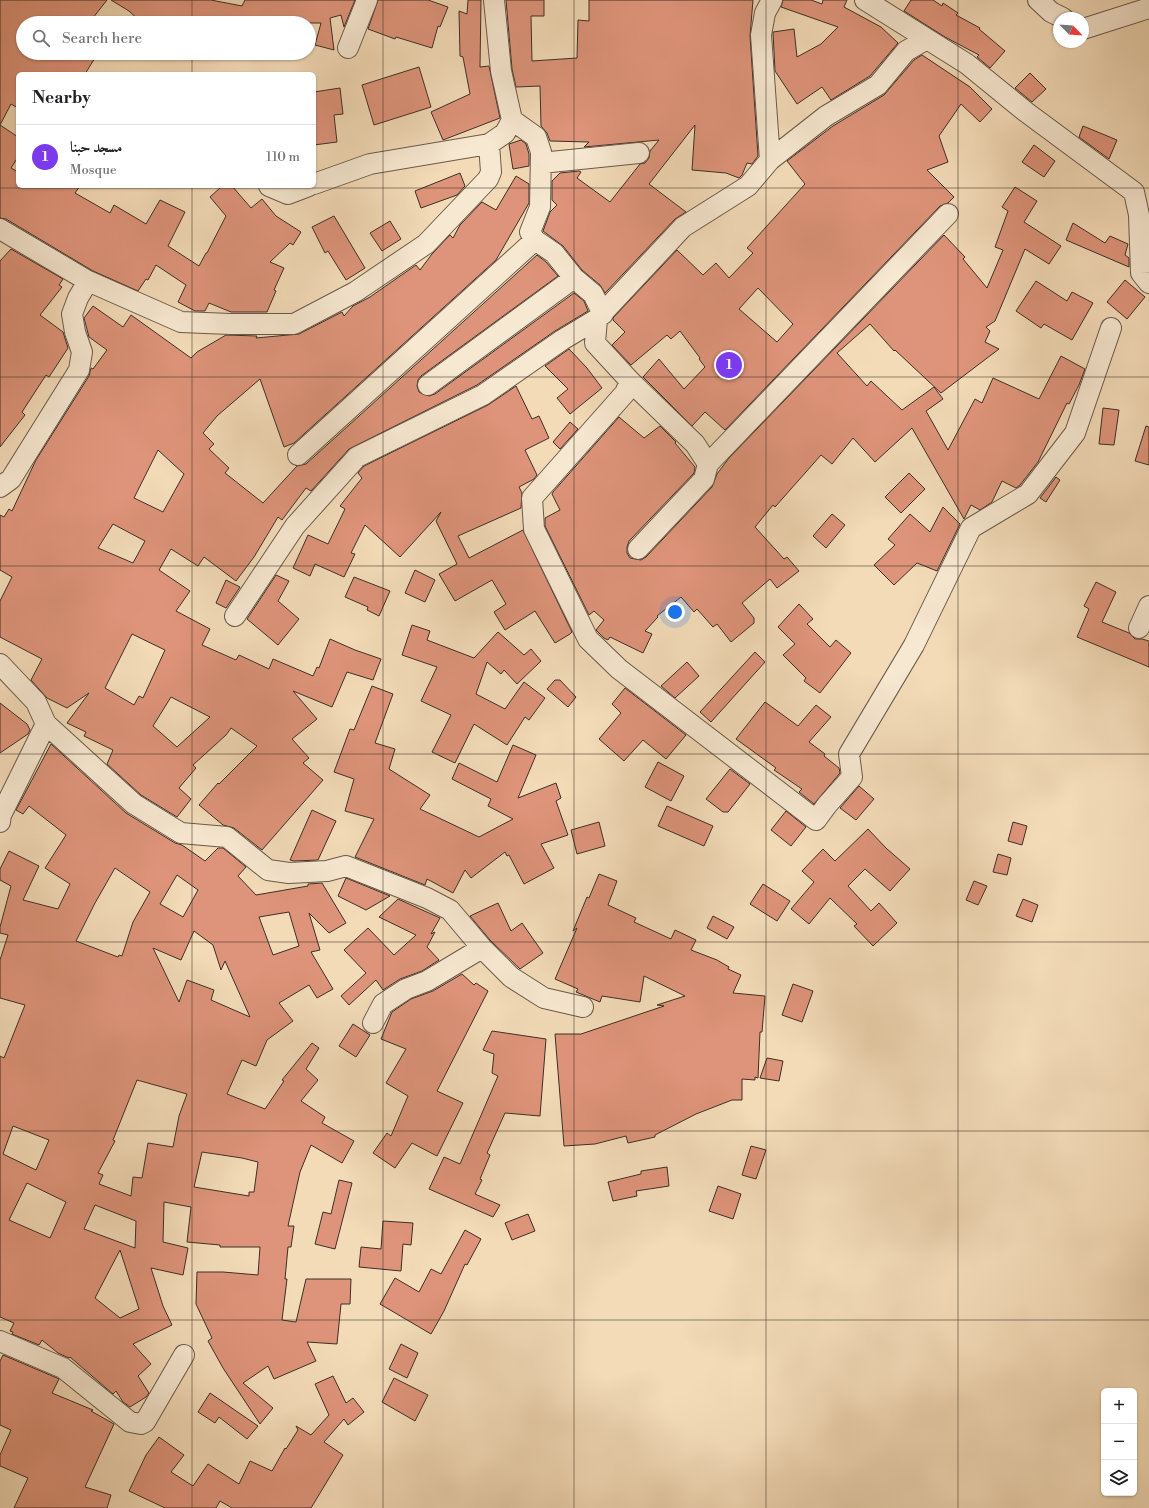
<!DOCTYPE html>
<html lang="en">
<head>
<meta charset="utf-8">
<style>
  body { margin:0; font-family:"Libre Bodoni",Amiri,serif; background:#f2f2f2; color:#202124 }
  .controls { position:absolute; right:12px; bottom:12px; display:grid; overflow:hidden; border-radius:6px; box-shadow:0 1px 3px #0004 }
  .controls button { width:36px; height:36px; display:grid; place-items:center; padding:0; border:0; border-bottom:1px solid #e0e0e0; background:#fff; color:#202124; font:20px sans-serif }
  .compass { position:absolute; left:1053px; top:12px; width:36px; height:36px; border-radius:50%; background:#fff; box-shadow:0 1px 3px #0004; rotate:115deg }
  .you { position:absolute; left:675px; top:612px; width:14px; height:14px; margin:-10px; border:3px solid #fff; border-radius:50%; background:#1a73e8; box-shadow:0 0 0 6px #1a73e833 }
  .badge { display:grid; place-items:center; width:26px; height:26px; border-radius:50%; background:#7c3aed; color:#fff; font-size:13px; font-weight:700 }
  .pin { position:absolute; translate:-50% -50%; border:2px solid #fff; box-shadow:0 1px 4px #0006 }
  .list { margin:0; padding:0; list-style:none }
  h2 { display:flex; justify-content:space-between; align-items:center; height:52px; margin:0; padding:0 16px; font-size:17px }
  h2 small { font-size:13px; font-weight:400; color:#757577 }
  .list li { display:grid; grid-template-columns:26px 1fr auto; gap:12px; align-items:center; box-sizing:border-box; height:64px; padding:0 16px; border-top:1px solid #e0e0e0 }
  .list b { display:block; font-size:15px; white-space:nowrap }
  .list p { margin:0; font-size:13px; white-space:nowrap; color:#757577 }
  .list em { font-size:13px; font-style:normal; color:#757577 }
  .icon { flex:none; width:22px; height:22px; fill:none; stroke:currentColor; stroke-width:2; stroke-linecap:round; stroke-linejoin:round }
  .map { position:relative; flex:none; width:1149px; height:1508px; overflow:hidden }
  .search { position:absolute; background:#fff; box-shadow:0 1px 3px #0004; left:16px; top:16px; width:300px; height:44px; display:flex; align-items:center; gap:10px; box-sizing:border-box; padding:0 14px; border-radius:22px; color:#757577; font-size:15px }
  .panel { position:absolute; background:#fff; box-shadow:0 1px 3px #0004; left:16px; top:72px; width:300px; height:116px; border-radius:6px }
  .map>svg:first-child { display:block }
  .building { fill:#de947a; stroke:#3d2f27; fill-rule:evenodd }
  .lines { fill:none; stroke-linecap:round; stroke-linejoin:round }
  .minor-casing { stroke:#6a5a4b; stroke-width:22 }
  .minor { stroke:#f7e8d1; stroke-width:20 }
  .grid { fill:none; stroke:#3d2f27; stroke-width:1; stroke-opacity:0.55 }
</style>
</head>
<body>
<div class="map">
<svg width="1149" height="1508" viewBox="0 0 1149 1508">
  <rect width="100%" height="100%" fill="#f3dbb8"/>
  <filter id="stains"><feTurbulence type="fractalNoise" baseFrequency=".005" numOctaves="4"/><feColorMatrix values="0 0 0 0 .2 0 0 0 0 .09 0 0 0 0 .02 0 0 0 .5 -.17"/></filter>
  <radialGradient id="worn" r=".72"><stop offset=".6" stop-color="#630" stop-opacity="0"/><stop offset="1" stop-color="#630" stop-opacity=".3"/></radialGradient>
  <path class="building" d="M0,0h107l-18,23h-66v30h75l-13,21h-67v34l-7,-4 -11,21 18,12v20l-7,11 7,4v14h62l-5,7 35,20 4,-8 32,19 14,-24 25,12 -17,34 31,20 7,-13h1l19,-37 -16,-19 12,-11h10l19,22 11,-9 14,17 25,16 -8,13 -3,-2 -20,19 14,6 -10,22 2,1 -9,21h-36l-22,-9 -4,8h-10l-17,-9 8,-17 -30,-20 -8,15 -2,-1 -8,12 -45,-20 -87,-52 -6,-1z
    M111,0h100l31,6 3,-6h110l-11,27 -3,-12 -11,3 4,32 -19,-5 6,-22h-179l-13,-12z
    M378,0h50l20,7 -8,20 -2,-1 -6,22 -36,-11 -1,2 -27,-10z
    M468,0h13l-1,67 9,-1 11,52 -57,22 -12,-28 39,-18 -7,-37 -3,-1 -1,-45 8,3z
    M506,0h38v16h-13l1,45 45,-3 1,-38 11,1v-21h164l-3,36 8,120 -6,8 -5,-1 -5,12 -3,3 -13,-5 -34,-3 3,-45 -46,59 37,28 -11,7 -70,74 -5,-8 -18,-15 -19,-24 -20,-15 7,-19 7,-7 -5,-5v-19l8,-8 19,-2 2,1 -4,6 33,24 30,-38 5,-1 4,-5 1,-7 9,-11 -75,7 5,-5 -39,-1 -3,-8 -6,-7 -1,-40 -24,1 -4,-18z
    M783,0h28l11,4 1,-4h24l-3,7 37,20 17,16 -28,33 -39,24 -9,-13 -25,17 -22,-33 -2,-39 21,-3 3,28 24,-13 17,-17 -57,-20z
    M911,0h22l9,6 1,-3 15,10 -2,2 24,13 -1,1 26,22 -15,17 -13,-11 2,-2 -34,-18 -41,-26z
    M922,55l48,32 22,22 -12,13 -19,-18 -22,32 9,26 -21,8 27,27 -6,6 -8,3 -215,224 -20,-18 -13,14 -49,-49 16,-18 25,30 21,-22 -6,-8 1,-1 -20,-27 -9,8 -4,-4 -36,30 -19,-20 13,-13 -12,-12v-2l64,-68 26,25 13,-12 13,15 24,-25 -6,-5 58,-64 -18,-23 46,-35 51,-31 30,-35zM758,288l35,36 -16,18 -38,-33z
    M419,67l12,40 -57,18 -12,-40z
    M1030,73l16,16 -14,13 -17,-14z
    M340,88l3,26 -9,1 3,27 -23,3v-53z
    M1083,126l34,14 -8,19 -30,-22z
    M521,140l5,4 3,10v12l-16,3 -4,-25z
    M1034,145l21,16 -11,16 -22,-15z
    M460,173l5,13 -8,9 -36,13 -6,-17z
    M516,176l13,8v19l-33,57 -202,183 -10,4 -24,-68 -43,37 -14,17 11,11 -5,5 20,19 -4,5 38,30 34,-37 9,-2 231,-209 9,7 12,14 -137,100 -3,4 -1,6 2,6 10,4 6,-2 139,-101 10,8 4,10 -33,20 -78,54 -128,64 -38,42 -5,-3 -24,32 -4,-3 -24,40 -18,24 -32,-24 -6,9 -27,-17 -12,21 31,21 -14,20 34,18 -8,16 34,15 3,-5 30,14 4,-10 40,17 4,-9 2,1 11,-29 25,11 26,9 -8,21 -26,-8 -15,35 -39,-16 24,28 -25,20 17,19 -6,5 20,17 -61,70 -28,-22 -11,-3 -24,-20 19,-22 1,1 38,-38 -26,-18 -5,7 -33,30 3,3 -17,20 12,11 -14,18 -36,-22 -34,-31 6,-14 -29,-14 2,-4 -19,-9 22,-30 -22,15 -20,-10 -16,-18 11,-21 -42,-22v-36l12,-24 -12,-7v-55l4,2 5,-8 3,2 24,-51 53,-84 2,-8 2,1 14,-19 -18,-13 -5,-19 9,-12 30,21 8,-12 60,43 6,-6 29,-17 31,1 -1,2 43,-4 43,-22 2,4 9,-10 17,-9 46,-32 4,5 12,-16 18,-19 3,3 7,-13 22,-23 14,8zM158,450l26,24 -21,38 -29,-14zM113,524l32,17 -12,22 -35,-15zM132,634l33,16 -22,48 -4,-2 -5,9 -29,-17zM171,697l39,20 -33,30 -24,-21z
    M1015,187l22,14 -13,21 37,24 -12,18 -24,-15 -30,72 -9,6 4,4 -5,11 14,7 -58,44 -46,-43 -1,1 -24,-27 -33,29 30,33 4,-5 31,29 32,-23 9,12 -17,12 22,39 27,-51 7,4 11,-25 46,21 22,-43 24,13 -6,16 -10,19 -2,-1 -29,59 -18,23 -4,3 -14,-7 -10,21 -12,8 -9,-5 -7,14 -52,-91 -37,34 -22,-24 -21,26 -11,-9 -46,52 -2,-2 -18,22 29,32 3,-2 12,14 -22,17 -7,-9 -28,24 12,15v5l-23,19 -14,-18 -4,3 -16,-18 -3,3 -13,-15 -24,19 1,1 -13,14 7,3 -9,19 -33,-16 -2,3 -4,-2 -8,-8 8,-10 -10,-9 -5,4 -44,-89v-8l15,-8 -8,-16 1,-2 66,-75 25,21 16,-12 16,16 -1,1 20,24 -1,6 -65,68 -2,6v6l3,5 11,2 5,-3 66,-70 5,-13 12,-16 215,-223 21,22 -2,2 24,29 16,-38 -8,-3 13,-36 -6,-4z
    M334,216l31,52 -19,12 -18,-29 -3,2 -13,-26z
    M390,221l11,18 -19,12 -12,-18z
    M1073,223l32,20 5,-7 18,8 -3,11 4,3v9l-63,-27z
    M11,249l52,30 -4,6 3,2 -22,28 23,17 5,16 -19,29 -3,-2 -24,37 3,3 -25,32v-186z
    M1125,280l20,17 -18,22 -20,-17z
    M1036,281l31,20 5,-9 21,11 -21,37 -28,-16 -3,4 -25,-17z
    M569,349l18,19 15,20 -32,26 -13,-16 11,-9 -23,-23z
    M516,386l16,33 7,-3 10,22 -24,12 12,25 -3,4 -15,8 3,6 -1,15 -63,28 11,22 54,-28 49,102 -2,2 -15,9 -20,-32 -30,19 -11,-18 12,-8 -14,-24 -37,21 -16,-27 18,-10 -21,-43 5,-9 -41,45 -35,-32 -14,28 4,1 -11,23 -29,-13 -5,12 -17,-8 15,-33 20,9 17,-35 -5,-3 22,-28 -4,-5 6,-7 124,-61z
    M1103,408l16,2 -5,35 -15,-1z
    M570,422l8,7 -18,20 -7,-7z
    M1146,426l3,1v38l-14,-4z
    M909,473l16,16 -24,24 -16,-16z
    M1056,477l4,3 -14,22 -6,-4z
    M943,507l17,17 -23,47 -20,-8 -23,22 -20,-20 21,-20 -7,-6 22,-25 20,18z
    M832,514l13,11 -19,23 -13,-12z
    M415,570l20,10 -10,22 -20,-9z
    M276,575l13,6 -11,20 21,18 -21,26 -31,-26z
    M354,577l36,14 -11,25 -12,-6 1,-3 -23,-10z
    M226,580l14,7 -14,21 -10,-5z
    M1096,582l20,10 -14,30 27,11 6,6h7l7,2v26l-72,-30 12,-28 -5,-3z
    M799,604l14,15 -6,5 23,23 6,-7 15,13 -31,40 -16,-12 2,-3 -23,-23 12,-11 -17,-17z
    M412,625l18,6 -3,9 47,18 24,-26 26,23 7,-6 10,12 -24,23 -13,-14 -3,4 -14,-12 -11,32 29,15 19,-27 21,16 -16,22 -4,-3 -18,28 -33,-21 -19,39 -23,-11 19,-37 -30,-14 16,-34 -35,-12z
    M755,652l10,10 -54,60 -11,-10z
    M687,662l12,14 -24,22 -14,-12z
    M555,680h5l16,17 -8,10 -21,-18z
    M372,686l21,8 -18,49 20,6 -6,20 41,26 -10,14 59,28 34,-18 -25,-13 3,-7 -39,-20 7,-16 38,19 16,-37 23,10 -18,43 38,-15 5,15 -5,3 12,34 -27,9 13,24 -30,16 -15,-29 -2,1 -2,-4 -34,26 -6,-8 -12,23 -26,-14 -2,6 -70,-28 19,-38 -29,-8 9,-32 -20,-7 16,-43 4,1z
    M625,688l61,47 -20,24 -23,-19 -19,21 -25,-22 22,-26 -9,-9z
    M765,702l33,24 18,-21 15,12 -22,25 16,12 -1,2 15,12 1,5 -26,31 -15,-12 3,-3 -28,-19 2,-2 -40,-29z
    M0,703l27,21 3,6 -2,4 -28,19z
    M51,744l75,69 49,30 7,2 23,16 13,-13h5l23,19 -8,9 18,19 52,-9v-2l14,-1 24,40 -17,10 -20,-20 11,37 -9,2 22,37 -16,9 -8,-13 -30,18 14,18 -26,19 -11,26 -14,-6 -15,34 38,15 19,-28 -2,-1 30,-37 7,5 -13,21 12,11 -17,21 24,16 -3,6 32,18 -12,22 -31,-18 -11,27 -12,54h6l-3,21h-3l-3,32h2l-5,41 14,2 10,-43h45l-1,25h-9l-4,40 -30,-2 9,19 -42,18 -6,-13 -25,17 30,25 -13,16 -37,-56 -15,-27 4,-3 -16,-34 1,-32h26l35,3 2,-28h-40v-2l-33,-3 4,-35 -27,-5 -1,40 25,6 -5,27 -32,-7 12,38 9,19 -39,19 18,20 -13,12 11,17 -3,4 -16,10 -7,-5 -7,-11 -3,3 -43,-37 -1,1 -11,-5 -16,-13 -3,5 -27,-11 1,-2 -3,-1 4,-8 -14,-6v-261l4,2 21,-53 -25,-7v-38l8,-25 -8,-2v-6l11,-41 -11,-6v-11l9,-18 30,15 -16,34 35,9 12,-25 -25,-16 21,-33 -37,-29 -6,8 -7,-4zM115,868l35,24 -17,30 -11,34 -3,-1 -1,2 -42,-16 19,-38zM177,875l21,15 -15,27 -23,-13zM289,912l10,34 -26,9 -14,-38zM194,931l19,14 8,25 4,-9 25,56 -39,-17 3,-10 -27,-10 -8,22 -26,-54 28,12zM137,1080l50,14 -8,22 -6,31 -25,-4 -6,35 -9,-1 -2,19 -32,-12 4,-9 -5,-2 17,-32 -2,-1zM13,1126l36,14 -13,30 -33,-16zM202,1152l40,6 16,4 -4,30h-5v4l-55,-9zM27,1183l39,19 -16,36 -41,-18zM95,1205l41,16 -1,27 -51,-19zM120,1250l19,59 -19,9 -25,-20z
    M658,762l26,14 -13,25 -26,-14z
    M730,769l20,15 -22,28h-5l-17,-13z
    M859,786l15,13 -18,21 -16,-12z
    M667,806l46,20 -9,20 -46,-20z
    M312,810l24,11 -18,39 -24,1 -4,-1z
    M786,811l20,16 -15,19 -20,-16z
    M599,822l6,24 -28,8 -6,-24z
    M1013,822l14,4 -5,19 -14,-4z
    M868,829l18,19 24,21 -20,22 -25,-22 -17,17 23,25 8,-8 18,20 -24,23 -19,-20 3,-2 -27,-26 -21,26 -18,-15 23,-27 -12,-11 21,-22 12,12z
    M998,854l13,4 -4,17 -14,-3z
    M599,874l18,7 -9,24 28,13 -2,4 37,17 4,-9 21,10 -5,10 26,10 12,7 -1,2 13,6 -8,18 32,3 -3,36h-2l-2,46 -3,-1v3l-13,-1v21h-10l-36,14 -41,21v2l-27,6 -2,-7 -31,8 -31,2 -9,-112h26l83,-28 -7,-1 28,-9 -41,-20 -4,26 -38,-6 -2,6 -24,-10 2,-3 -23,-10 22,-51 -4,3 14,-34 2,1z
    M346,878l44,18 -24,14 -28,-14z
    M974,881l13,5 -9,19 -12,-5z
    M763,884l27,17 -13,20 -27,-17z
    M398,899l42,19 -9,16 4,-2 -8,15 12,13 -17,11 -22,8 -17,11 -7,-10 -27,25 -8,-9 25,-23 -22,-23 24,-22 26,27 22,-20 -37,-18z
    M1023,899l15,6 -6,17 -16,-6z
    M498,903l13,28 11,-8 21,30 -23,16 -30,-29 -20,-24z
    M713,916l21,11 -7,12 -20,-11z
    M462,974l12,11 2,-2 12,8 -51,100 26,12 -26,53 -25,-13 -17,25 -22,-15 14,-20 4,3 17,-40 -22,-13 20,-34 -25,-10 11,-27 19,-13 22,-8z
    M793,984l20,7 -11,31 -20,-7z
    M353,1024l17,11 -14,22 -17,-11z
    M492,1031l54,8 -6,77 -35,-3 -18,40 3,2 -10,24 2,1 -7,14 25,11 -7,12 -64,-28 15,-32 16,7 38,-88 -6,-3 2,-19 -11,-4z
    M767,1058l16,3 -4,20 -19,-3z
    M751,1146l15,4 -10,29 -14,-4z
    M667,1167l2,19 -33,5 1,5 -24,5 -5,-19 33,-8v-3z
    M339,1180l13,3 -17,66 -20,-5 8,-32 8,2z
    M718,1186l23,8 -8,25 -24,-8z
    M528,1214l7,17 -23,9 -7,-17z
    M383,1221l30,2 -2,22 -8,-1 -2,27 -42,-4 2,-20 20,2z
    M465,1230l16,9 -14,26 -2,-1 -21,47 -13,23 -51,-30 15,-26 24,14 12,-23 10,5z
    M401,1344l17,9 -11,25 -18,-9z
    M3,1355l54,23 2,1 -7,14 41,17 -2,1 23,13 -29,63 26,8 -4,13h-93l14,-30 -28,-12v-11l11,-25 -11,-5v-64z
    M333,1376l13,27 7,-5 11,14 -16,13 -4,-6 -20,23 19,13 -32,53h-79l-12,-7 -4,7h-51l-36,-17 17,-36 13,-18 25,18 -13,17 22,14 15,-22 31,20 11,-23 22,10 13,-23 1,1 12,-19 -2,-4 15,9 18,-20 -14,-31z
    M394,1378l34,17 -13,26 -33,-19z
    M210,1393l48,33 -11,13 -28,-22 -4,6 -17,-11z"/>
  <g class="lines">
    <g class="minor-casing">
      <path id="minor" d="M865,0l102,64 59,48 108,80 5,23 2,58 8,10
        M1038,0l13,12 12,6
        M1083,29l66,-21
        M348,48l19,-48
        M770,160l56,-44 52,-31 28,-34 21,-12
        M541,163l98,-10
        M314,184l56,-20 119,-20 16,-11 7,-13 -11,-49 -7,-71
        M269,186l19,8 21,-8
        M0,229l88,52 93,41 49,2h64l61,-32 71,-48 62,-65 3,-7 -2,-28
        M535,240l19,13 20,25 19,16 10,20
        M597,319l-2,24 35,38 -5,12 -93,105 2,31 54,110 31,30 197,151 11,-15 25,-28 -3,-23 65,-109 57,-117 57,-34 47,-61 36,-105
        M630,381l65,63 13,20 -4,15 -66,70
        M428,385l146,-107
        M298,455l237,-215 -5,-8 10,-25 1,-55 -5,-15 -24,-17
        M708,464l240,-250
        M0,487l11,-8 68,-109 3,-18 -7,-20 -3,-18 6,-16 10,-17
        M235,616l60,-90 62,-69 126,-62 79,-55 35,-21 86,-92 65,-41 22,-26 -9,-125 4,-22 7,-13
        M1139,628l10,-22
        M0,664l36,38 10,22 -45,91 -1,7
        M46,724l88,80 47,29 46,4 41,33 21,3 38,-2 19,-5 81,32 23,12 32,38 29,29 33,21 39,9
        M373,1023l10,-19 23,-15 21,-8 55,-33
        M0,1341l63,27 67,54 11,2 4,-2 39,-67"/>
    </g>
    <use href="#minor" class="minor"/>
  </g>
  <path class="grid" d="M192,0v23M383,0v1508M574,0v1508M766,0v1508M958,0v1508M192,53v21M192,186v1322M0,188h1149M0,377h1149M0,566h1149M0,754h1149M0,942h1149M0,1131h1149M0,1320h1149"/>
  <rect width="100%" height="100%" filter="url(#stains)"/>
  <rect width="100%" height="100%" fill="url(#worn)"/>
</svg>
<div class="controls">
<button>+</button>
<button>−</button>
<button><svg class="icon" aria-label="layers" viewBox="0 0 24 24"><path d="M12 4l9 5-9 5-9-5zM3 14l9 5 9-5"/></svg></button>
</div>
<svg class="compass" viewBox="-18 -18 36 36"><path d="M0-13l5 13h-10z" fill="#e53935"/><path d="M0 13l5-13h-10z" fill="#757577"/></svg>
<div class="you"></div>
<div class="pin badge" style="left:729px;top:365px">1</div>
<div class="search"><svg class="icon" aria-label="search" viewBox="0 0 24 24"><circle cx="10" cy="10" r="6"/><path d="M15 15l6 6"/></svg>Search here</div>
<section class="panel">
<h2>Nearby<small></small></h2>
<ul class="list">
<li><span class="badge">1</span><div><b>مسجد حبنا</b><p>Mosque</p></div><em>110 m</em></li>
</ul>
</section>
</div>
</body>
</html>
